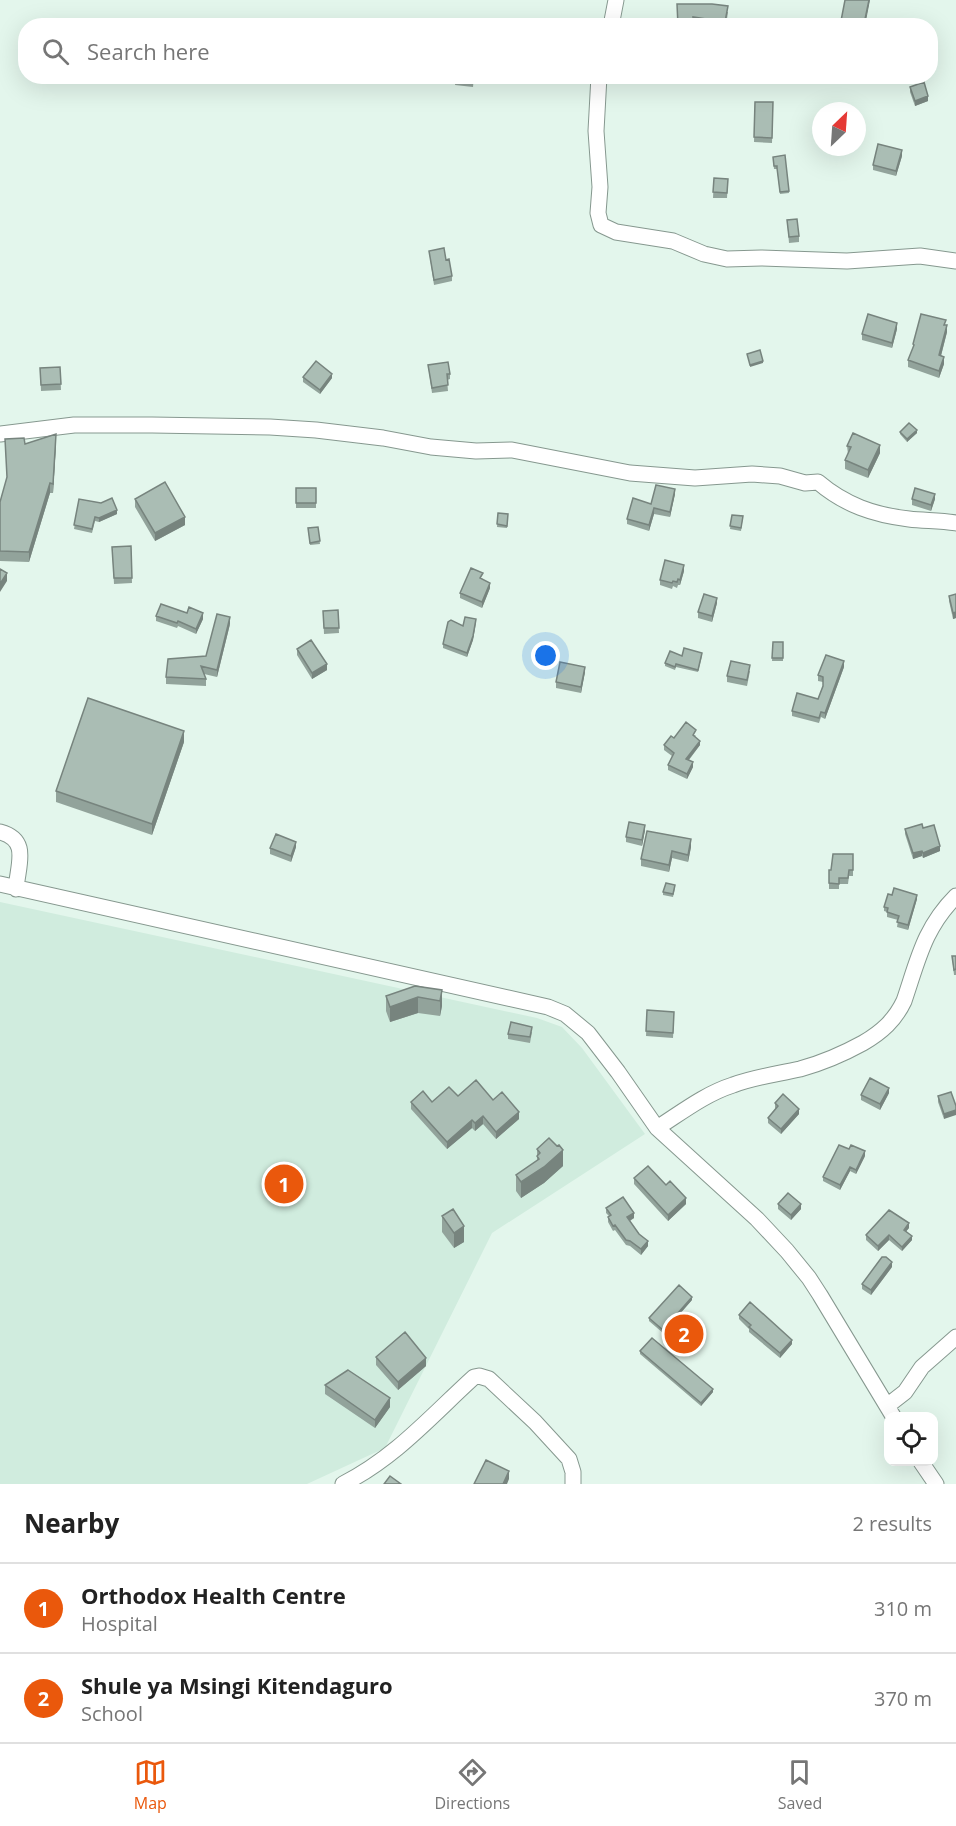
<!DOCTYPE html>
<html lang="en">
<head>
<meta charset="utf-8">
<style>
  body { margin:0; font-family:"Open Sans",sans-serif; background:#f6f6f6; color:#222 }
  .controls { position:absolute; right:18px; bottom:18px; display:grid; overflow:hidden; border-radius:12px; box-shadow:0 6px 24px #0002 }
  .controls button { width:54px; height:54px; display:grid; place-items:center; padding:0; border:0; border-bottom:2px solid #e0e0e0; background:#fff; color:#222; font:30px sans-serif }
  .compass { position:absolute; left:812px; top:102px; width:54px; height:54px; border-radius:50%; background:#fff; box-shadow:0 6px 24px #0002; rotate:25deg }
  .you { position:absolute; left:546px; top:656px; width:21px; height:21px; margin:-15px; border:4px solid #fff; border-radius:50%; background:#1a73e8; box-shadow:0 0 0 9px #1a73e833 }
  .badge { display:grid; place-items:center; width:39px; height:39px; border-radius:50%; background:#ea580c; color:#fff; font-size:20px; font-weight:700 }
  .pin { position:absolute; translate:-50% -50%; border:3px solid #fff; box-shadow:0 2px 6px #0006 }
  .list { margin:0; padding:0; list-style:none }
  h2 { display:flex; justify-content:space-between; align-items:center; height:78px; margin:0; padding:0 24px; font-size:26px }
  h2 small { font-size:20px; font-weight:400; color:#767676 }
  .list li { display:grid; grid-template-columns:39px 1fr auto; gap:18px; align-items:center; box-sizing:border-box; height:90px; padding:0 24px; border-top:2px solid #e0e0e0 }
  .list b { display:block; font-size:22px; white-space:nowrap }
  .list p { margin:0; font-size:20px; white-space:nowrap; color:#767676 }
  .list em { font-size:20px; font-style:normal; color:#767676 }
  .icon { flex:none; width:33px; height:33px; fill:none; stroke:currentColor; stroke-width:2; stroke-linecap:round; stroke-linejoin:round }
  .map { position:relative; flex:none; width:956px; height:1484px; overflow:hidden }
  .search { position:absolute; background:#fff; box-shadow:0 6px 24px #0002; left:18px; right:18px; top:18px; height:66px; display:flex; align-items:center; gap:15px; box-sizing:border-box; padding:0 21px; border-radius:24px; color:#767676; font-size:22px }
  .sheet { height:258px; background:#fff }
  nav { display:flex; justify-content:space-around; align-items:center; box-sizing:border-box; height:84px; border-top:2px solid #e0e0e0; background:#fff; font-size:16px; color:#767676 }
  nav a { display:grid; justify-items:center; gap:3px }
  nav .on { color:#ea580c }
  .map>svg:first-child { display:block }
  .built { fill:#d0ecde }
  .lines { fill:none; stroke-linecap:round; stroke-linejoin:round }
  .minor-casing { stroke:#86988f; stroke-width:17 }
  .minor { stroke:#fff; stroke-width:15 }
  .wall { fill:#92a39b }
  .shaded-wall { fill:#77847e }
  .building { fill:#aabdb4; stroke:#77847e; stroke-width:1.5 }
</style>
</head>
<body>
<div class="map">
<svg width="956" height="1484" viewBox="0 0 956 1484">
  <rect width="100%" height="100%" fill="#e3f6ec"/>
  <path class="built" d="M0,902l537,116 25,9 20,21 63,86 -153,99 -107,215 -78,36h-307z"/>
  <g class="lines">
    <g class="minor-casing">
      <path id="minor" d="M611,26l5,-26
        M599,76l-3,55 4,56 -2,26 3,12 15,7 57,9 31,13 23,5 34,-1 86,3 73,-5 36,5
        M0,434l74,-9h78l118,2 46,3 67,8 48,9 45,4 36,-1 118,23 65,5 57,-4 28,2 25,7 13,-1c27,23 56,33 91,37 15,2 31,1 47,4
        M0,832c30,8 18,32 16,57
        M0,884l548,123 17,7 23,19 30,39 39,56 100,91 30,32 22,27 11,17 73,121
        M657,1128c25,-16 48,-34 76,-43 21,-8 45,-11 67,-16 22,-6 43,-15 63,-26 19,-11 32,-23 41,-42 14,-41 20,-73 52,-105
        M887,1406l18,-14 17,-25 34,-30
        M921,1462l15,22
        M343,1484c53,-27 88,-68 131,-107l5,-1 10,3 46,43 34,37 4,13v12"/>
    </g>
    <use href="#minor" class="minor"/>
  </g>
  <path class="wall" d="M677,4l51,8 -2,14h-14l-19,-3z
    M456,76h18l-1,11 -18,-2z
    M910,87l18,14 -13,5 -5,-14z
    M755,102h18l-1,41 -18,-1z
    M785,155l4,38 -9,1 -3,-25h-3l-1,-12z
    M902,156l-6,20 -23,-6v-5z
    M714,178l14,1 -1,19h-14z
    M787,220l12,16v6l-10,1z
    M429,251l17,9 6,16v5l-18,4z
    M946,325l1,7 -6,24 3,8 -5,14 -31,-11v-7l5,-12v-4z
    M897,329l-5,19 -30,-8v-6z
    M428,365l22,9v5l-3,1 1,11 -16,2z
    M60,367l1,23 -20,1 -1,-23z
    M303,377l29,1 -12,16 -17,-12z
    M900,432l17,1 -10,9 -7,-8z
    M5,439l20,5h31l-3,49h-3l-21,69 -29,-1v-59l7,-24z
    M847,446l33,7 -12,25 -23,-9v-9l3,-6z
    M296,488h20v20h-20z
    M675,494l-5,23 -16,-3 -5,17 -22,-7v-5l24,-15z
    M79,499l38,15 -18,8 -4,-1 -3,12 -18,-4z
    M135,499l50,26 -30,16 -20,-34z
    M912,499h23l-4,12 -19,-6z
    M498,513l10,1 -1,14 -10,-1z
    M732,515l11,1 -2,15 -11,-2z
    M318,527l2,17 -10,1 -2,-17z
    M131,546l1,37 -18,1 -2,-37z
    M684,571l-4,14h-2l-1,3 -4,-2 -1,3 -12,-4v-5z
    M483,578l-1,1 8,9 -8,20 -22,-10v-5z
    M956,594v24l-3,1 -4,-18v-5z
    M717,603l-5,19 -14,-4v-6z
    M338,610l1,23 -15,1 -1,-23z
    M156,616l47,3 -7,15 -18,-8 -1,2 -21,-7z
    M476,623l-3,17 -6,17 -24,-9v-4l20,-18z
    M230,624l-13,53 -13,-3 2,5v7l-40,-2v-7l40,-21z
    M773,642h10v19h-11z
    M297,649l30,21 -15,9 -15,-24z
    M682,656h20l-4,16 -22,-5 -1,3 -10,-4v-3z
    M844,667l-19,52 -4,-2 -2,6 -27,-7v-5l26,-12 5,-13v-4l-5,-1v-6z
    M750,671l-3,15 -20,-4v-6z
    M585,672l-4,21 -25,-5v-6z
    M696,735l-1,1 5,9 -11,15 4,7 -6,12 -19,-9v-5l4,-9 -8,-6v-5l10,-7z
    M184,742l-32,93 -96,-33v-11z
    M923,828l17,23 -17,7 -1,-2 -9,3 -8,-25v-5z
    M645,830l-3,16 -16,-4v-5z
    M296,847l-5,15 -21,-8v-6z
    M691,847l-3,15 -16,-4 -3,14 -28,-6v-7z
    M853,854v22h-4l-1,8h-9v5h-10v-19h2z
    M675,888l-2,9 -10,-2v-3z
    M892,895l25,4 -9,31 -11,-3 1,-7 -11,-3v-5l-3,-1v-4z
    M952,956h4v19h-2z
    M442,990v16l-2,10 -22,-3 -28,9 -4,-11v-15z
    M647,1010l27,8 -1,20 -27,-2z
    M532,1032l-2,11 -22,-4v-5z
    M951,1092l-7,27 -6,-17v-6z
    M889,1093l-9,17 -19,-10v-5z
    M458,1096l35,4 26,19 -23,20 -13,-15 -8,7 -3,-3 -25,21 -36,-40v-7h21z
    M775,1103l24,11 -18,20 -13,-11v-5l7,-9z
    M537,1149l26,17 -19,17 -23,15 -5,-7v-16l21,-14z
    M865,1156l-9,18 -6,-3 -10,19 -17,-9v-4z
    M634,1178l32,7 20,19 -18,17 -34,-37z
    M778,1204l23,5 -10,11 -13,-11z
    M606,1208l28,10 -4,3 18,25 -7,9 -11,-9 -4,-1 -11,-15 -2,1 -5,-9v-5l1,-1 -3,-3z
    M442,1216l22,26 -10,6 -12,-16z
    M909,1228l-3,3 6,9 -10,11 -13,-11 -11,11 -12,-11v-5z
    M892,1267l-21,28 -9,-6v-5z
    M692,1300l-29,33 -14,-12v-3z
    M739,1315l53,29 -12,14 -31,-26v-3l-10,-10z
    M640,1351l73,41 -12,14 -61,-52z
    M376,1357l50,9 -28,24 -22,-25z
    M325,1385l65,22 -15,21 -50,-34z"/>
  <path class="shaded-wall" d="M869,0h1l-5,26h-1z
    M928,96v5l-13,5v-5z
    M902,150v6l-6,20v-5z
    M897,323v6l-5,19v-5z
    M947,325v7l-8,31v-8z
    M944,357v7l-5,14v-7z
    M763,361v2l-13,4v-2z
    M332,374v4l-12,16v-4z
    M917,430v3l-10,9v-3z
    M56,434v10l-3,49v-9z
    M880,445v8l-12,25v-8z
    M50,483v10l-21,69v-10z
    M675,489v5l-5,23v-5z
    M935,494v5l-4,12v-6z
    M654,508v6l-5,17v-6z
    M117,510v4l-18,8v-4z
    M185,517v8l-30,16v-8z
    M684,565v6l-4,14v-5z
    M7,573v8l-7,11v-8z
    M490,583v5l-8,20v-6z
    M717,598v5l-5,19v-6z
    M956,612v6l-3,1v-6z
    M203,613v6l-7,15v-5z
    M230,617v7l-13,53v-7z
    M476,619l-3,21 -6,17v-4z
    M844,661v6l-19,52v-6z
    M327,664v6l-15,9v-6z
    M585,667v5l-4,21v-6z
    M184,731v11l-32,93v-11z
    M700,741v4l-14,18v-4z
    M693,762v5l-6,12v-5z
    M645,825v5l-3,16v-6z
    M691,839v8l-3,15v-7z
    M296,842v5l-5,15v-6z
    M940,846v5l-17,7v-5z
    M672,851v7l-3,14v-7z
    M922,851v5l-9,3v-6z
    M917,895v4l-9,31v-5z
    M442,990v16l-2,10v-15z
    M418,997v16l-28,9v-15z
    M889,1088v5l-9,17v-6z
    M799,1109v5l-18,20v-5z
    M956,1110v5l-12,4v-5z
    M519,1112v7l-23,20v-7z
    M483,1116v8l-8,7v-8z
    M472,1120v8l-25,21v-7z
    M563,1150v16l-19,17 -23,15v-16z
    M865,1151v5l-9,18v-4z
    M850,1167v4l-10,19v-5z
    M686,1198v6l-18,17v-6z
    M801,1204v5l-10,11v-5z
    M634,1213v5l-7,4v-5z
    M909,1223v5l-5,6v-4z
    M464,1226v16l-10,6v-15z
    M889,1235v5l-11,11v-5z
    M912,1236v4l-10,11v-4z
    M648,1241v5l-7,9v-6z
    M892,1262v5l-21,28v-5z
    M692,1297v3l-29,33v-3z
    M792,1340v4l-12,14v-5z
    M426,1358v8l-28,24v-8z
    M713,1389v3l-12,14v-3z
    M390,1398v9l-15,21v-8z
    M509,1471v8l-2,5h-4z"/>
  <path class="building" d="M845,0h24l-5,24 -3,-1v3h-21z
    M677,4h35l16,2 -3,16 -32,-5v9h-15z
    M456,76h17v5l-18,-1z
    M924,82l4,14 -13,5 -5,-14z
    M755,102h18l-1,36 -18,-1z
    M878,144l24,6 -6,21 -23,-6z
    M785,155l4,36 -9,1 -3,-24v-2h-3l-1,-9z
    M714,178l14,1 -1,14 -14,-1z
    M797,219l2,17 -10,1 -2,-17z
    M444,248l2,12 3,-1 3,17 -18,4 -5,-29z
    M868,314l29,9 -5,20 -30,-9z
    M921,314l25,6 -2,5h3l-8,30 5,2 -5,14 -31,-11 6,-15 -1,-1z
    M760,350l3,11 -13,4 -3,-11z
    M316,361l16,13 -12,16 -17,-13z
    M448,362l2,12h-3l1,11 -16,3 -4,-23z
    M60,367l1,17 -20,1 -1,-17z
    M909,423l8,7 -10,9 -7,-7z
    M853,433l27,12 -12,25 -23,-10 6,-13 -4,-1z
    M56,434l-3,50 -3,-1 -21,69 -29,-1v-49l7,-25 -2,-38 19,-1 1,6z
    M165,482l20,35 -30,16 -20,-34z
    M656,485l19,4 -5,23 -16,-4 -5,17 -22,-6 6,-21 18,6z
    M296,488h20v15h-20z
    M915,488l20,6 -4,11 -19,-6z
    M112,498l5,12 -18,8 -4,-1 -3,12 -18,-4 5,-26 22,4z
    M498,513l10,1 -1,12 -10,-2z
    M732,515l11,1 -2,12 -11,-2z
    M318,527l2,14 -10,2 -2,-15z
    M131,546l1,32h-18l-2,-31z
    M665,560l19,5 -4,15 -2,-1 -1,3 -4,-1 -1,2 -12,-3z
    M471,568l12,5 -3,5 10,5 -8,19 -22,-9z
    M0,569l7,4 -7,11z
    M704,594l13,4 -5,18 -14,-4z
    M956,594v18l-3,1 -4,-17z
    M161,604l26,9 2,-6 14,6 -7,16 -18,-8 -1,2 -21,-7z
    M338,610l1,18h-15l-1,-17z
    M217,614l13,3 -13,53 -16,-4 5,13 -40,-2 2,-18 38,-3z
    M465,617l11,2 -3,17 -6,17 -24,-9 5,-22 3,-2 12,6z
    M311,640l16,24 -15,9 -15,-24z
    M773,642h10v16h-11z
    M684,648l18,5 -4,17 -22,-6 -1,3 -10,-4 5,-12 12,5z
    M826,655l18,6 -19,52 -4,-1 -2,6 -27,-7 5,-18 21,6 5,-13v-9l-5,-2z
    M731,661l19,4 -3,15 -20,-4z
    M560,662l25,5 -4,20 -25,-5z
    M88,698l96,33 -32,93 -96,-33z
    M686,722l10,8 -3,5 7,6 -14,18 7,3 -6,12 -19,-9 6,-12 -10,-8 7,-9 3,2z
    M629,822l16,3 -3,15 -16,-3z
    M922,824l1,4 11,-3 6,21 -17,7 -1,-2 -9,2 -8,-24z
    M647,831l44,8 -3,16 -16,-4 -3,14 -28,-6z
    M276,834l20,8 -5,14 -21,-8z
    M833,854h20v16h-4l-1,8h-9v6l-10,-1v-13h2z
    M666,883l9,2 -2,9 -10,-2z
    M894,888l23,7 -9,30 -11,-3 2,-6 -12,-4 1,-4 -4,-1 4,-13 4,1z
    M952,956h4v13l-2,1z
    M415,986l27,4 -2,11 -22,-4 -28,10 -4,-11z
    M647,1010l27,2 -1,21 -27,-2z
    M511,1022l21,5 -2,10 -22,-3z
    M870,1078l19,10 -9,16 -19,-9z
    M476,1080l17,20 9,-8 17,20 -23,20 -13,-16 -8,7 -3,-3 -25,22 -36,-40 12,-11 9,11 17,-15 9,9z
    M951,1092l5,14v4l-12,4 -6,-18z
    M783,1094l16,15 -18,20 -13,-11 10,-12 -3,-3z
    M549,1138l8,8 2,-1 4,5 -19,17 -23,15 -5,-7 23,-16 -2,-3 3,-3 -3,-4z
    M839,1145l10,4 2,-4 14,6 -9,19 -6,-3 -10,18 -17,-8z
    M648,1166l18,19 4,-4 16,17 -18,17 -34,-37z
    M788,1193l13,11 -10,11 -13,-11z
    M623,1197l11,16 -7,4 12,17 9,7 -7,8 -11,-8 -4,-1 -11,-15 -2,1 -5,-9 3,-2 -5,-7z
    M453,1209l11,17 -10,7 -12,-17z
    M889,1210l20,13 -5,7 8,6 -10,11 -13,-12 -11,11 -12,-11z
    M882,1257h4l6,5 -21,28 -9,-6z
    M679,1285l13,12 -29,33 -14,-12z
    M750,1302l42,38 -12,13 -31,-26 2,-2 -12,-10z
    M405,1332l21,26 -28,24 -22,-25z
    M652,1338l61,51 -12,14 -61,-52z
    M348,1370l42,28 -15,22 -50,-35z
    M486,1460l23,11 -6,13h-29z
    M390,1476l11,8h-17z"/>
</svg>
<div class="controls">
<button><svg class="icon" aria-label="locate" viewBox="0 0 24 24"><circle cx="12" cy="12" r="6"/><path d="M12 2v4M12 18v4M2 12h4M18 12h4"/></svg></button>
</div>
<svg class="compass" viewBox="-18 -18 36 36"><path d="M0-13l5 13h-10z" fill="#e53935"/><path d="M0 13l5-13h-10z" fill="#767676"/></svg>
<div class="you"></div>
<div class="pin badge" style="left:284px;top:1184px">1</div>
<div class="pin badge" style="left:684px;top:1334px">2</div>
<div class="search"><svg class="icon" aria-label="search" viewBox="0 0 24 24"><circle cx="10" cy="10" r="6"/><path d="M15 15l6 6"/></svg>Search here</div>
</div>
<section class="sheet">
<h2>Nearby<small>2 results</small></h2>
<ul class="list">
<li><span class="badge">1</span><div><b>Orthodox Health Centre</b><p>Hospital</p></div><em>310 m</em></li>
<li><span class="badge">2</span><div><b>Shule ya Msingi Kitendaguro</b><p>School</p></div><em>370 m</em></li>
</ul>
</section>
<nav>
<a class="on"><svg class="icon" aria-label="map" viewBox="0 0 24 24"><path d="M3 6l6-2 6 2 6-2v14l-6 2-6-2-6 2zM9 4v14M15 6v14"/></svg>Map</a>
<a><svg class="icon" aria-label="directions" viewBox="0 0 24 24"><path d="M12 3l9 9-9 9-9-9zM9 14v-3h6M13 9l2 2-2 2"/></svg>Directions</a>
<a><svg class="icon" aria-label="saved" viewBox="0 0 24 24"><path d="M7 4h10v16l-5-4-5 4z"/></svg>Saved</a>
</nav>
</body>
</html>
